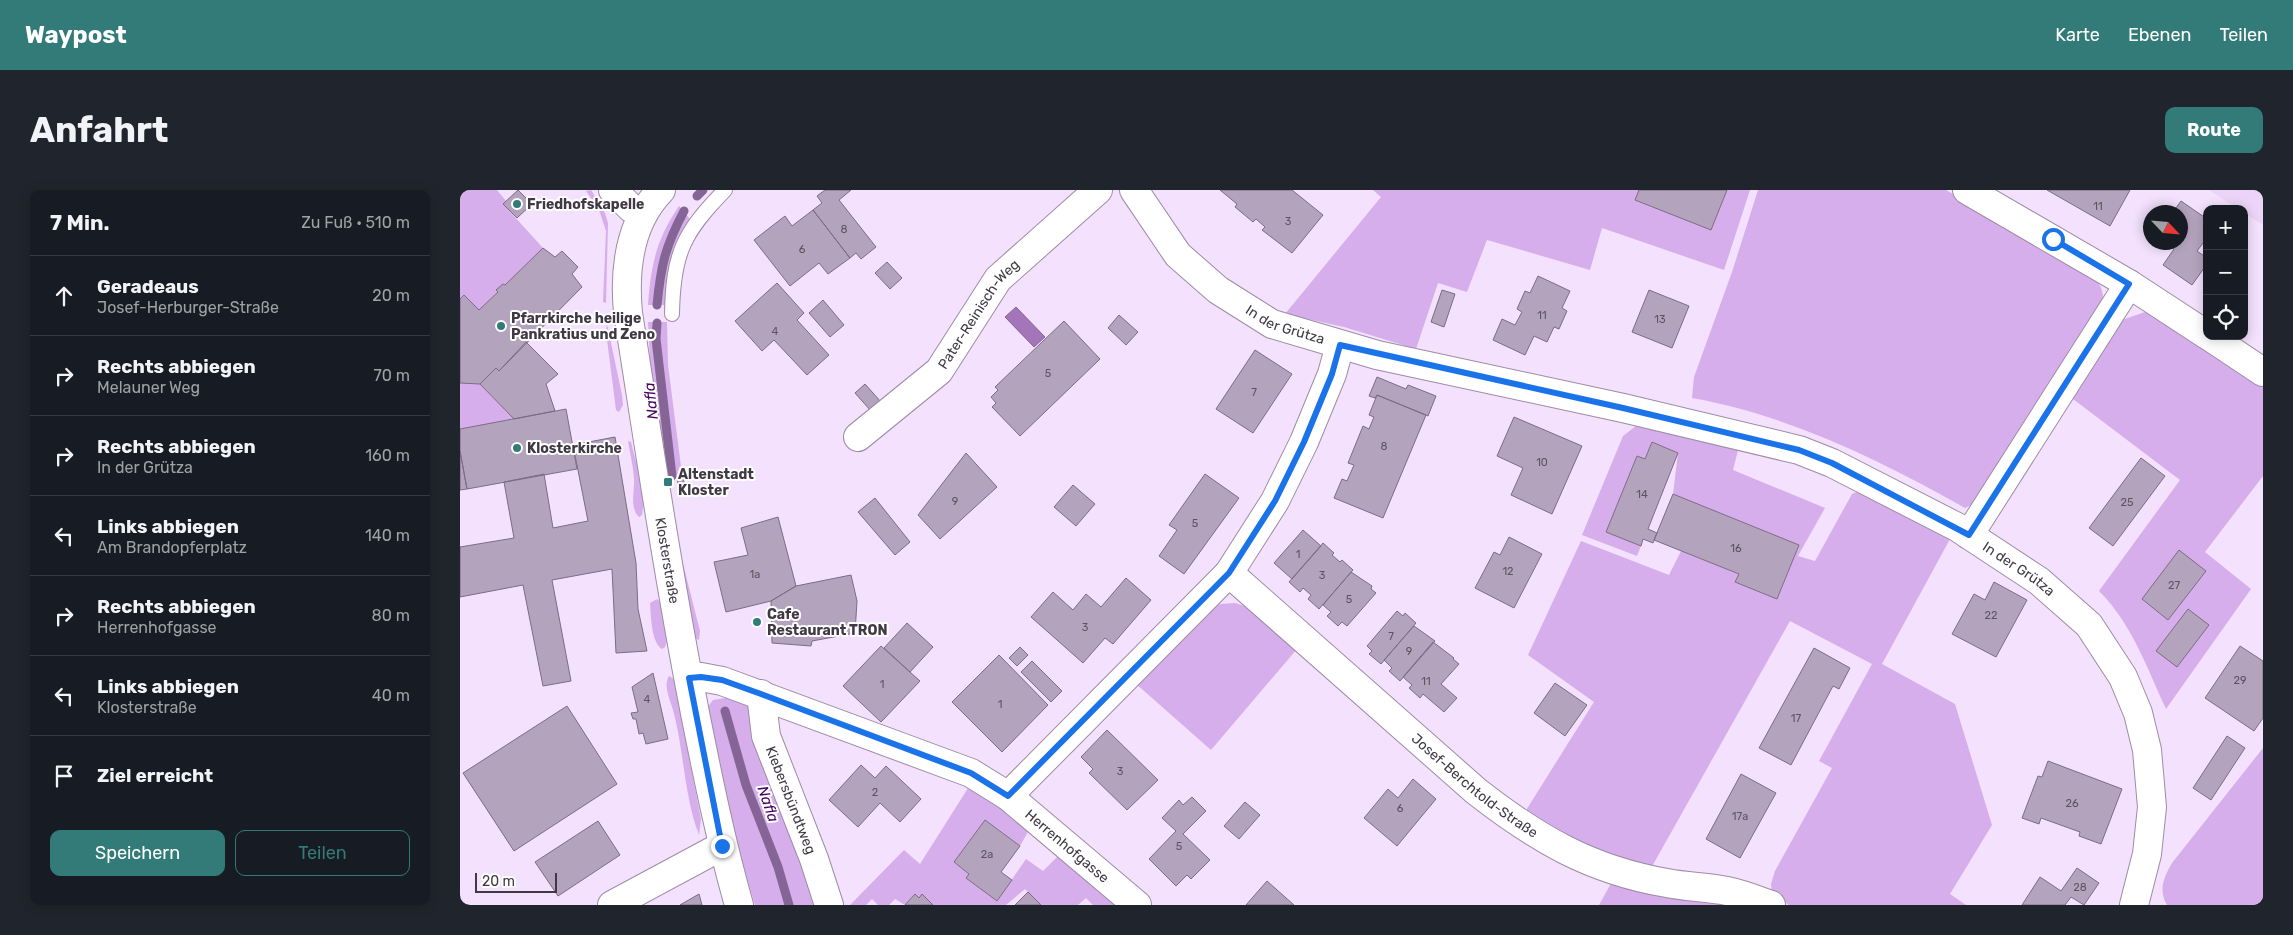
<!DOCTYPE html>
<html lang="de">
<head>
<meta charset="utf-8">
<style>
  body { margin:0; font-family:Rubik,sans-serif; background:#20242c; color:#f1f3f6 }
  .controls { position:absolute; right:15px; top:15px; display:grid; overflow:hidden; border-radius:10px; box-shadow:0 2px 12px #0003 }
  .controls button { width:45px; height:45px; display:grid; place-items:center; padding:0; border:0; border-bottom:1px solid #363941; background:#171b24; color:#f1f3f6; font:25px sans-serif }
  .compass { position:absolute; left:1683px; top:15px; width:45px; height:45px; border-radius:50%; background:#171b24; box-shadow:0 2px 12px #0003; rotate:116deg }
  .scale { position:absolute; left:15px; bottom:12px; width:82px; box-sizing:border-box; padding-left:5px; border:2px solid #403944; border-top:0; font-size:14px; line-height:18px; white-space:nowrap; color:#403944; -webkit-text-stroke:4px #fff; paint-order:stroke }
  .stop { position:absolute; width:15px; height:15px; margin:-11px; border:4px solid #1a73e8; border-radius:50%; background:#fff }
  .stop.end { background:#1a73e8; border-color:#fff; box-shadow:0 1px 5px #0008 }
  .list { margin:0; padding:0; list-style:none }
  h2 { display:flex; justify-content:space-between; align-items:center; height:65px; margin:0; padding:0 20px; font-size:21px }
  h2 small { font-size:16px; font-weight:400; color:#9ea1a6 }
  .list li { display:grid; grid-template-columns:32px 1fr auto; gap:15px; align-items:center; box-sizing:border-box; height:80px; padding:0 20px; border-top:1px solid #363941 }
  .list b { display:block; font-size:19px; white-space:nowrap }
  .list p { margin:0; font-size:16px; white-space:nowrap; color:#9ea1a6 }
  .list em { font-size:16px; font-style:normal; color:#9ea1a6 }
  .actions { display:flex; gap:10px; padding:15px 20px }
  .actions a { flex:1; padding:11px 0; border:1px solid #327b78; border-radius:10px; text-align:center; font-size:18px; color:#327b78 }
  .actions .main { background:#327b78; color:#fff }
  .icon { flex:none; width:28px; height:28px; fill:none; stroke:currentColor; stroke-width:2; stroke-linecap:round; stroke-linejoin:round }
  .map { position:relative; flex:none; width:1803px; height:715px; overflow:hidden; border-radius:10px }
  header { display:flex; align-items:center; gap:30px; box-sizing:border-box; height:70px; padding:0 25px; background:#327b78; color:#fff }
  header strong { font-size:24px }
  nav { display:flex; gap:28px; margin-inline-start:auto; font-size:18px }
  .intro { display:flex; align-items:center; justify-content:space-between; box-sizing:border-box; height:120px; padding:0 30px }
  h1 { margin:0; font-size:35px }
  .button { padding:12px 22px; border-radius:10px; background:#327b78; color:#fff; font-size:18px; font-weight:700 }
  main { display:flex; gap:30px; padding:0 30px }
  aside { flex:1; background:#171b24; border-radius:10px; box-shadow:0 2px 12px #0003 }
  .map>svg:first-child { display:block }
  .built { fill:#ebd4f7 }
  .green { fill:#d6aeeb }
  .water { fill:#a376b9; stroke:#856496 }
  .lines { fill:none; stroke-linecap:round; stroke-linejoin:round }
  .stream { stroke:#856496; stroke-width:9 }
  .building { fill:#b4a3bd; stroke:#7d6c85 }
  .service-casing { stroke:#9d8ca5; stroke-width:16 }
  .minor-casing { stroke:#9d8ca5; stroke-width:30 }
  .secondary-casing { stroke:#9d8ca5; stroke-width:30 }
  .service { stroke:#fff; stroke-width:14 }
  .minor { stroke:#fff; stroke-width:28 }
  .secondary { stroke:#fff; stroke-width:28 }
  .route { stroke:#1a73e8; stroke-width:6 }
  .poi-dot { fill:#327b78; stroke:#fff; stroke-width:2 }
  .labels { text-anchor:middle; stroke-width:4; stroke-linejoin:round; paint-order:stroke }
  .number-label { font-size:11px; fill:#5d5462 }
  .poi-label { font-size:14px; font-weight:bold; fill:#403944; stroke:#fff; text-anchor:start }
  .street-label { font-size:14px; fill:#403944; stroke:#fff }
  .water-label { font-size:15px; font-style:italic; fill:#45045c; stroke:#fff }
</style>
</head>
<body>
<header>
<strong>Waypost</strong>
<nav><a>Karte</a><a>Ebenen</a><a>Teilen</a></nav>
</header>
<div class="intro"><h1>Anfahrt</h1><a class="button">Route</a></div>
<main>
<aside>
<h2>7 Min.<small>Zu Fuß · 510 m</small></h2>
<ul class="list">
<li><svg class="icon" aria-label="ahead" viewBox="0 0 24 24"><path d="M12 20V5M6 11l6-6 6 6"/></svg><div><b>Geradeaus</b><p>Josef-Herburger-Straße</p></div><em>20 m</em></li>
<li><svg class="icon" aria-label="right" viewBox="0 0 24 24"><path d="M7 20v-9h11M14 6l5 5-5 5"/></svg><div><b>Rechts abbiegen</b><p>Melauner Weg</p></div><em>70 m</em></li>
<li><svg class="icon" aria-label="right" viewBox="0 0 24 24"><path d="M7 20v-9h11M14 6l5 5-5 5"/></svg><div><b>Rechts abbiegen</b><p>In der Grütza</p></div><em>160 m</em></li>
<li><svg class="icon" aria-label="left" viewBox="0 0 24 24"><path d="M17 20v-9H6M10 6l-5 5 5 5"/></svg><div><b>Links abbiegen</b><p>Am Brandopferplatz</p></div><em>140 m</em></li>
<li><svg class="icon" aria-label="right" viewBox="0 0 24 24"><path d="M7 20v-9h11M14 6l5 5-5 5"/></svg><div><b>Rechts abbiegen</b><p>Herrenhofgasse</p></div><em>80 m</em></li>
<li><svg class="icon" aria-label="left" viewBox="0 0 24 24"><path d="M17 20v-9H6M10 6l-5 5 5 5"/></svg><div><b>Links abbiegen</b><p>Klosterstraße</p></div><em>40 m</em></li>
<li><svg class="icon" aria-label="arrive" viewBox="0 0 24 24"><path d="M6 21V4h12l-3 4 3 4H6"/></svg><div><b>Ziel erreicht</b></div></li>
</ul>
<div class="actions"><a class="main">Speichern</a><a>Teilen</a></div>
</aside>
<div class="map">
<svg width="1803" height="715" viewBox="0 0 1803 715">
  <rect width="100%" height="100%" fill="#f3e1fd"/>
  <path class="built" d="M1749,0h54v35l-19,-12v-4h-6z"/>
  <path class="green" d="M0,0h37l9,11 -3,3 40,44 -38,37 -2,-1 -6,6 1,2 -19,18 -15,-15 -4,4z
    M131,0l14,23 3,10 -2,80 -3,-1 3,-71 -7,-21 -13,-19z
    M913,0h377l-26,80 -122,-42 -12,42 -103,-30 -20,52 -29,-9 -22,66 -72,-22 -59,-13 96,-117z
    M1298,0h188l146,85c10,10 12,18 11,32l-129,197 -9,4c-85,-48 -177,-93 -273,-110l2,-21 38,-105z
    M219,16l11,13c-17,28 -23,54 -24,86h-18c3,-40 8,-65 31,-99z
    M1685,122l10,2 108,71v91l-58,76 46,37 -85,120c-19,-41 -34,-85 -67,-118l81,-111 -111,-84 53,-76z
    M188,132h19l1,43 14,109 -16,3 -15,-97z
    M147,134l15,71 1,10 -4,7 -3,-2 -10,-78z
    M0,193l20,1 34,35 -54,10z
    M1181,232l98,24 -6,24 92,38 -27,48 17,5 37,-67 7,-3 91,48 -68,125 73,40 37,121 -42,69 16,11h-177l-17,-11 -1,-10 4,-13 57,-103 -13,-7 53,-97 -82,-43 -140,249 -29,-7 -98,-48 71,-113 -66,-47 53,-114 88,34 12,-24 58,23 -4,8 42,17 22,-54 -126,-51 5,-41 -26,-11 -7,17 -8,-3 -31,76 35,14 -4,10 -55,-21 41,-99z
    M168,251l3,1c5,23 16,49 11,73l-3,2c-10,-9 -4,-28 -5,-39 -1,-13 -4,-25 -6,-37z
    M221,366l19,75 -1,9 -4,-2z
    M197,409l4,4 6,38 -2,6 -3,2c-11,-7 -11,-34 -12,-46z
    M775,413l16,5 46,41 -86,101 -76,-67 73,-75 13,-4z
    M209,486l5,3 27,140 -2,16c-15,-39 -15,-85 -26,-125 -3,-10 -10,-25 -4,-34z
    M272,507l19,8 71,200h-67l-19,-64 -29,-133 6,-8z
    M1803,558v157h-96c-9,-15 -3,-28 5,-42z
    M510,595l60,43 -10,18 -35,-26 -31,42 15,12 -3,4 31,23 29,-42 17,12 18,-18 57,48 -4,4h-21l-7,-7 -8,7h-37l-16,-16 -19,16h-73l-11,-11 -3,4 -4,-4 -10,11 -10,-6 -6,6h-11l-6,-6 -6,6h-16l54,-55 16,14z
    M1153,690l116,25h-130z"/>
  <path class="water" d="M556,117l29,30 -11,10 -29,-30z"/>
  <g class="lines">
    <path class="stream" d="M237,6l6,-6
      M197,115c4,-40 8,-58 27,-94
      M197,133l-1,16 16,137
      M265,521l21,74 32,82 11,38"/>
  </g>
  <path class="building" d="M58,0l14,14 -15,14 -14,-14z
    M365,0h26l-12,10 37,47 -15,12 -5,-6 -6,5 -37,-48 9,-7 -5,-7z
    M760,0h72l31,25 -31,38 -30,-23 3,-3 -9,-8 -3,3 -18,-15 2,-3z
    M1179,0h88l-16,40 -76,-30z
    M1587,0h83l-20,36z
    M1721,11l26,18v19l-10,13 10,7v6l-15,21 -29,-20 11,-16 -10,-7h16v-30h-7z
    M353,20l37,48 -22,16 -9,-11 -29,23 -36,-46 31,-24 7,10z
    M83,58l12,9 7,-6 16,16 -6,7 10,13 -83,84 -3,-3 -16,16 -20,-1v-84l4,-4 15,15 19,-18 -2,-2 7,-6 2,1z
    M427,72l15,16 -12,11 -15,-16z
    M1078,86l32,15 -8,17 5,3 -8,18 -5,-2 -7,15 -13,-6 -9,19 -32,-15 9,-21 13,6 7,-13 -5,-3 8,-18 5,2z
    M317,93l27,30 -7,7 32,35 -22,20 -33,-35 -12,11 -27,-30z
    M982,100l13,4 -11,33 -13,-5z
    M1189,100l40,16 -17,42 -40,-16z
    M363,110l21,25 -14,12 -21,-24z
    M659,125l19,17 -12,13 -18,-17z
    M604,131l36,38 -80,77 -28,-29 4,-4 -5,-6 7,-7 -3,-3z
    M66,152l32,32 -12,10 9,27 -41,8 -34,-35 16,-16 3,3z
    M795,160l37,24 -39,59 -37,-24z
    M917,187l29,12 2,-4 28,11 -8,20 -51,-21 -2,3 -6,-2z
    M405,194l16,18 -10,9 -16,-18z
    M917,205l49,20 -43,103 -49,-20 8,-19 5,2 7,-16 -6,-2 15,-37 6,3 5,-12 -5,-2z
    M106,219l11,60 -110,20 -7,-38v-22z
    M1054,227l68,29 -30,68 -41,-19 12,-27 -26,-12z
    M155,247l21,126 2,46 9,42 -31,2 -4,-84 -60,11 19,101 -28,5 -20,-101 -63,12v-50l54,-9 -10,-56 40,-8 9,54 35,-7 -15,-76z
    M1192,252l26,11 -30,76 9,4 -4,10 -10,-4 -2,7 -35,-14 31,-76 8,3z
    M0,261l7,38 -7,1z
    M506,263l31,34 -57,52 -22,-24z
    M1681,268l24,18 -52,70 -24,-18z
    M745,284l34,24 -55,76 -25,-18 18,-26 -8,-5z
    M223,286l3,17 -7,1 -2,-17z
    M613,295l22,19 -19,22 -22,-19z
    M1213,304l126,51 -22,54 -42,-17 4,-8 -85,-34z
    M415,308l35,44 -15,13 -37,-43z
    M318,327l18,69 -25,15 -45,11 -12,-50 34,-7 -7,-27z
    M843,340l18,16 -29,33 -18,-16z
    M1049,347l33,17 -28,54 -39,-20 19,-36 6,3z
    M863,353l11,10 -2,2 8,7 2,-2 11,10 -34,39 -11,-10 3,-4 -8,-7 -3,4 -11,-10z
    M1719,360l27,21 -38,49 -26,-21z
    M891,382l21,14 -1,3 5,4 -29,33 -5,-4 -4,4 -11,-10 4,-4 -8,-7z
    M391,385l6,26 -2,32 -43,8 -1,5 -39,-3 -1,-42 25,-15z
    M666,388l25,22 -38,44 -8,-6 -22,25 -52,-46 22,-25 20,18 13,-16 15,13z
    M1534,392l33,18 -31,57 -44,-23 22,-40 11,6z
    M1728,419l21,16 -32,42 -21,-16z
    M937,421l6,5 2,-3 11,10 -35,41 -12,-10 3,-3 -5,-5z
    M447,433l26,24 -23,25 -26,-24z
    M954,436l21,15 -35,40 -11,-10 3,-3 -8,-8z
    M973,452l21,16 -1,1 6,5 -18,20 16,14 -13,14 -21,-18 -3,4 -11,-10 3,-3 -9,-8z
    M421,456l39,35 -39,41 -38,-36z
    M1780,456l23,15v57l-9,13 -49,-33z
    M560,457l8,8 -11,11 -8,-8z
    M1354,458l36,20 -11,21 -6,-3 -42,79 -32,-17z
    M539,465l49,50 -46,47 -50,-50z
    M572,471l30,30 -11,11 -30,-30z
    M193,483l15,66 -22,5 -3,-11 -4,1 -3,-15h-3l-2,-6 7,-1 -6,-25z
    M1095,493l32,22 -22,31 -31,-23z
    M107,516l50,78 -103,67 -51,-78z
    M647,540l51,50 -31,30 -38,-37 4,-4 -12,-12z
    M1767,546l18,12 -34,52 -18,-12z
    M1588,571l74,28 -21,55 -22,-8 1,-4 -39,-14 -2,6 -17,-6 16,-42 4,1z
    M401,575l14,13 11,-12 35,33 -21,23 -20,-19 -22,24 -29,-27z
    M1281,584l35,19 -36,65 -34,-19z
    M953,589l23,20 -39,47 -33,-28 24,-29 10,9z
    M732,607l14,14 -23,23 27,26 -19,19 -4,-4 -11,11 -27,-27 27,-28 -14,-13 17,-18 4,5z
    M785,612l15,13 -21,24 -15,-13z
    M525,630l35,26 -19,26 11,8 -15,21 -31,-23 3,-4 -15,-12z
    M138,631l22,34 -62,41 -23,-34z
    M1617,678l22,15 -15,22 -13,-8 -6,8h-43l18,-28 21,14z
    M807,691l27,24h-48z
    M568,702l13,13h-26z
    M239,704l3,11h-22z
    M455,704l4,4 3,-4 11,11h-28z"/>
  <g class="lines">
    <g class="service-casing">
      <path id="service" d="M212,124c1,-60 11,-81 53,-124"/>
    </g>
    <g class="minor-casing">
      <g id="minor">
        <path d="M153,0l18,18 11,6"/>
        <path id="s1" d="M674,0l44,65 40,35 54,34 105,31 246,53 176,42 33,13 125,64 82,54 50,44 34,52 15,36 9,37 5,57 -5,47 -13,51"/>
        <path d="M1507,0l162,94 78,51"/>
        <path d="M1749,146l54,36"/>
        <path id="s2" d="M398,247l81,-66 59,-92 100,-89"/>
        <path d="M1509,345l160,-251"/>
        <path id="s3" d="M769,383l247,218c60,47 114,79 191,92 20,4 40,4 60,8 15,3 30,9 44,14"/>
        <path id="s4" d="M229,488l12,-1 21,4 249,92 37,23 129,109"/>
        <path id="s5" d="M301,504l5,42 48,123 15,46"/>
        <path d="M548,606l221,-223 46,-72 29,-59 28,-68 8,-29"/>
        <path d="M152,715l110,-59"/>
      </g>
    </g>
    <g class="secondary-casing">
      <g id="secondary">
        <path id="s6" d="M201,0c-32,33 -37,80 -33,123 21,134 41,267 67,400 13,65 26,129 44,192"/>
      </g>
    </g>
    <use href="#service" class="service"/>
    <use href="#minor" class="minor"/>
    <use href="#secondary" class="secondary"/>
  </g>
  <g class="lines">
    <path class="route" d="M262,656l-33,-168 12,-1 21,3 39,14 210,79 37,23 221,-223 46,-72 29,-59 28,-68 8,-29 283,63 176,42 33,13 137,72 160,-251 -76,-45"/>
  </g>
  <g class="poi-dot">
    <circle cx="57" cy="14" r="5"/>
    <circle cx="41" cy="136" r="5"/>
    <circle cx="57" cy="258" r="5"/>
    <rect x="203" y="287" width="10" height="10" rx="2.5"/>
    <circle cx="297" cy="432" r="5"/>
  </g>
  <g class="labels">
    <g class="number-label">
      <text x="1638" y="20">11</text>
      <text x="828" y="35">3</text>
      <text x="384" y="43">8</text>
      <text x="342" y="63">6</text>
      <text x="1082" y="129">11</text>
      <text x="1200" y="133">13</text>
      <text x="315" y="145">4</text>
      <text x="588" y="187">5</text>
      <text x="794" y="206">7</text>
      <text x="924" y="260">8</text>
      <text x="1082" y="276">10</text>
      <text x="1182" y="308">14</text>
      <text x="495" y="315">9</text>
      <text x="1667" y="316">25</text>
      <text x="735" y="337">5</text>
      <text x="1276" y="362">16</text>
      <text x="838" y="368">1</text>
      <text x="1048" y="385">12</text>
      <text x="295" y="388">1a</text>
      <text x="862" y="389">3</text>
      <text x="1714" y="399">27</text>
      <text x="889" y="413">5</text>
      <text x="1531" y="429">22</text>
      <text x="625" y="441">3</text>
      <text x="931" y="450">7</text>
      <text x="949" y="465">9</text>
      <text x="1780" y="494">29</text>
      <text x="966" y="495">11</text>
      <text x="422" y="498">1</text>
      <text x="187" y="513">4</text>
      <text x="540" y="518">1</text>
      <text x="1336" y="532">17</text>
      <text x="660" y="585">3</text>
      <text x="415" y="606">2</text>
      <text x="1612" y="617">26</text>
      <text x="940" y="622">6</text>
      <text x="1280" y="630">17a</text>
      <text x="719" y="660">5</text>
      <text x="527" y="668">2a</text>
      <text x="1620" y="701">28</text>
    </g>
    <g class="poi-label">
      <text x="67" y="19">Friedhofskapelle</text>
      <text x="51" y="133">Pfarrkirche heilige<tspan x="51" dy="16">Pankratius und Zeno</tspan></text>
      <text x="67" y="263">Klosterkirche</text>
      <text x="218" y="289">Altenstadt<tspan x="218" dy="16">Kloster</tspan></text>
      <text x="307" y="429">Cafe<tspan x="307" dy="16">Restaurant TRON</tspan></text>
    </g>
    <g class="street-label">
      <text dy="5" stroke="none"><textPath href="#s2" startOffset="174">Pater-Reinisch-Weg</textPath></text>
      <text dy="5" stroke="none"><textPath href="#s1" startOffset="208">In der Grütza</textPath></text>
      <text dy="5" stroke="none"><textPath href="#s6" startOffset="382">Klosterstraße</textPath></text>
      <text dy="5" stroke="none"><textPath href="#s1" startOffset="988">In der Grütza</textPath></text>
      <text dy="5" stroke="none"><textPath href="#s3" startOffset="325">Josef-Berchtold-Straße</textPath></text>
      <text dy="5" stroke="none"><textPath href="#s5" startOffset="111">Kiebersbündtweg</textPath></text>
      <text dy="5" stroke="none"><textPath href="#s4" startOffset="420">Herrenhofgasse</textPath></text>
    </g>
    <g class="water-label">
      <text transform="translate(191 211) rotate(-96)" y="5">Nafla</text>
      <text transform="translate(308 614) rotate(71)" y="5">Nafla</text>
    </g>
  </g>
</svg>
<div class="controls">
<button>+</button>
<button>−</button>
<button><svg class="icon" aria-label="locate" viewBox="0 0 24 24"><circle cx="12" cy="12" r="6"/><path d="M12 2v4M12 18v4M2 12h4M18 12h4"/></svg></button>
</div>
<svg class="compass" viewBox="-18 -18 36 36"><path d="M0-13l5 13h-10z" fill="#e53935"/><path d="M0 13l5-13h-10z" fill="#9ea1a6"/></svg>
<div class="scale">20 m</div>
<div class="stop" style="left:1593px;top:49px"></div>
<div class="stop end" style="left:262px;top:656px"></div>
</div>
</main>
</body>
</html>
